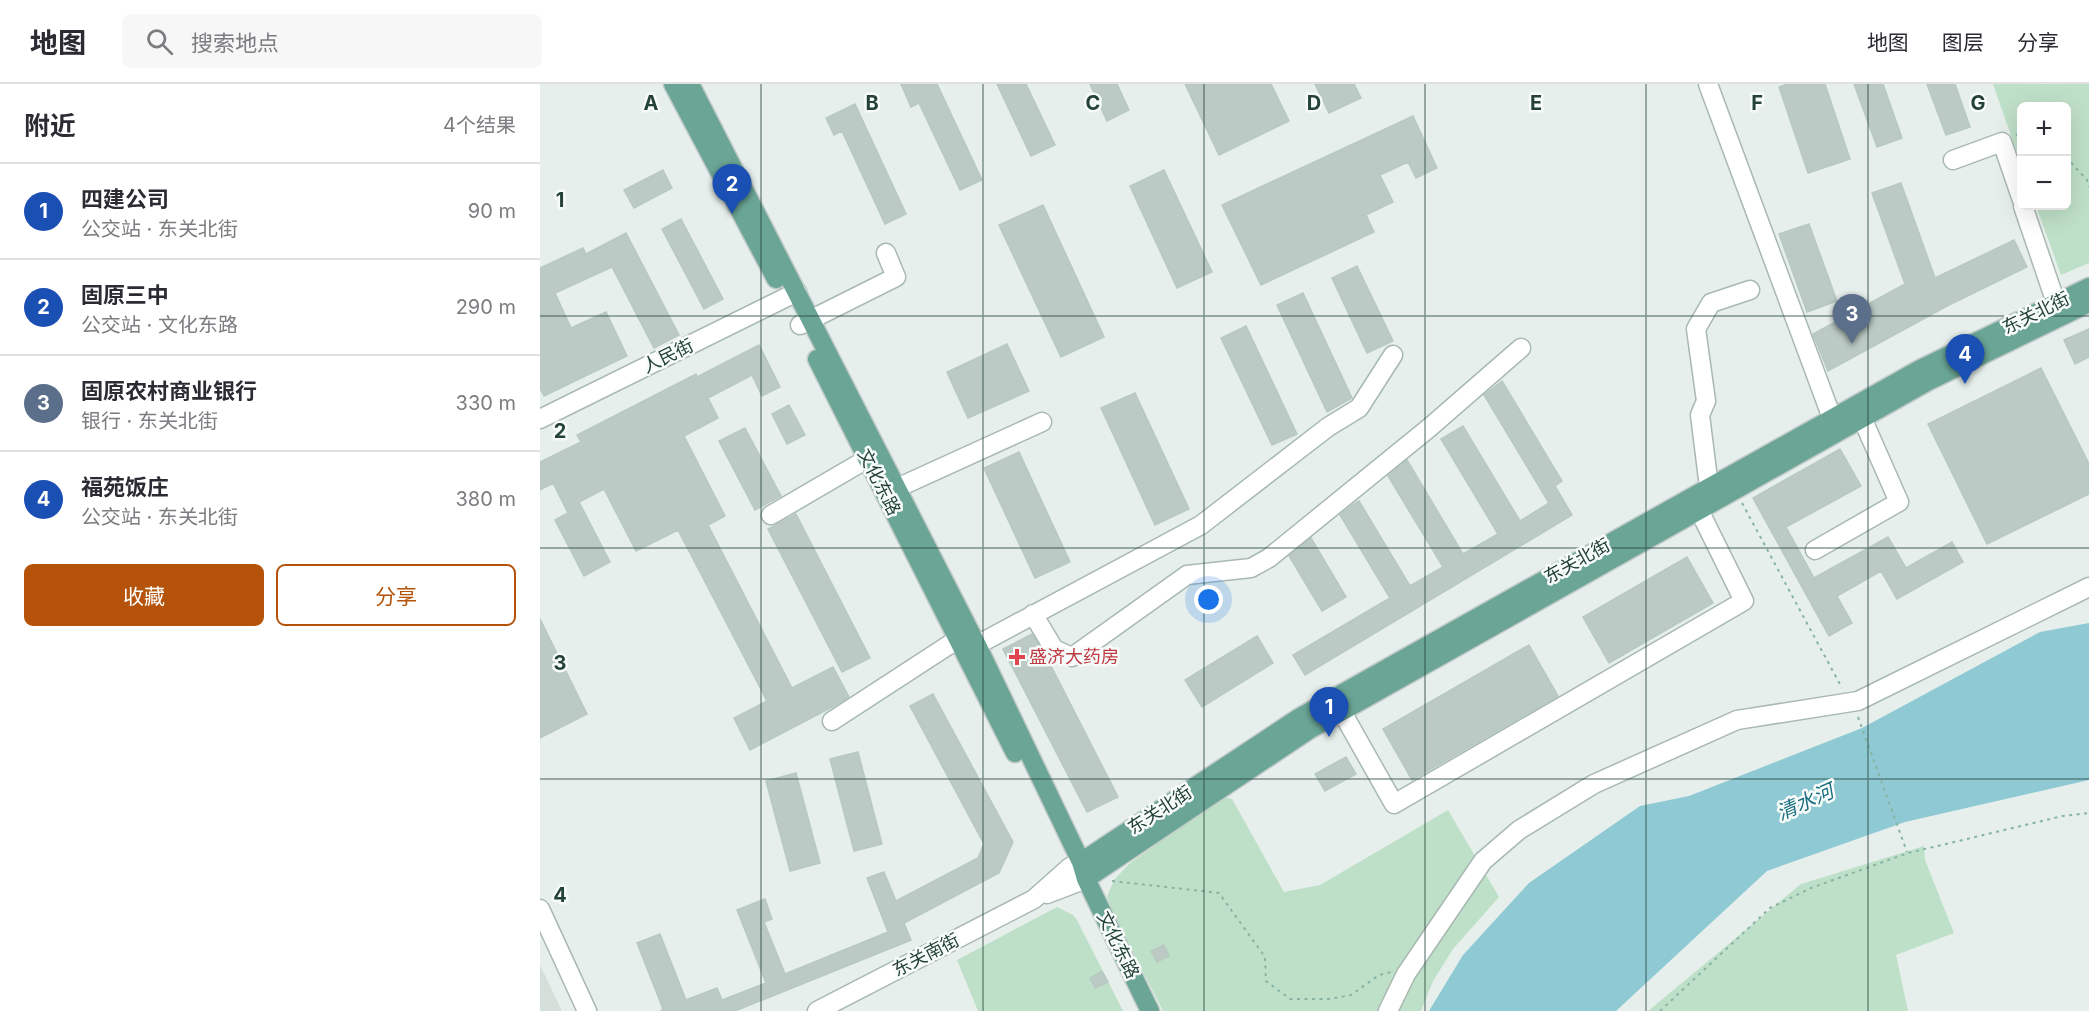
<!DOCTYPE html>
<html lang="zh">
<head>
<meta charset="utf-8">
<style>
  body { margin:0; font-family:Inter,"Noto Sans SC",sans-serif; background:#f7f7f7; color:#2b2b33 }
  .controls { position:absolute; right:18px; top:18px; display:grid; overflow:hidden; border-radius:9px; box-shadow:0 6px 24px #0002 }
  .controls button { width:54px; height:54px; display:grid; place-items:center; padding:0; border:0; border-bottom:2px solid #e1e1e2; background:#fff; color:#2b2b33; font:30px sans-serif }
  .you { position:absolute; left:669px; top:516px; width:21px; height:21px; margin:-15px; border:4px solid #fff; border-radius:50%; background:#1a73e8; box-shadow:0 0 0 9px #1a73e833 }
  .badge { display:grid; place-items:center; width:39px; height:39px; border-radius:50%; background:#b45309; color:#fff; font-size:20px; font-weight:700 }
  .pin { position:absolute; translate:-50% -50px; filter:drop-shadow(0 2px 3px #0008) }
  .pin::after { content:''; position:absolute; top:32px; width:21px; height:18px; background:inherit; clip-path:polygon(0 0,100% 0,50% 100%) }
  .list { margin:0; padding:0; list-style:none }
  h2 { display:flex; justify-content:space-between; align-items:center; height:78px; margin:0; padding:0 24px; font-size:26px }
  h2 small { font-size:20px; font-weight:400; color:#7c7c81 }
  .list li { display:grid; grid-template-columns:39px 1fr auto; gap:18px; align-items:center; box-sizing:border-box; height:96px; padding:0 24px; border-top:2px solid #e1e1e2 }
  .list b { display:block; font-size:22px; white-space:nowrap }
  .list p { margin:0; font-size:20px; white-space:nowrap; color:#7c7c81 }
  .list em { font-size:20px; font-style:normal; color:#7c7c81 }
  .actions { display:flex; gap:12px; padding:18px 24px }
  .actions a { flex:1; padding:14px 0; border:2px solid #b45309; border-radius:9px; text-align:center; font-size:21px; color:#b45309 }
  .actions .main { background:#b45309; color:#fff }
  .icon { flex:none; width:33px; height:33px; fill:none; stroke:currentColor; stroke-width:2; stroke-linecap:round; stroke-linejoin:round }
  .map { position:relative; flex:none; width:1549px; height:927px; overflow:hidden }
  header { display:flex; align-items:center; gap:36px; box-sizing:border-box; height:84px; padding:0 30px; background:#fff; border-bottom:2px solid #e1e1e2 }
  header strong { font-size:28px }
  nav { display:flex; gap:33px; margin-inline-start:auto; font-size:21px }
  .search { width:420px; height:54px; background:#f7f7f7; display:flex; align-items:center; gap:15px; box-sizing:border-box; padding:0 21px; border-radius:9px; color:#7c7c81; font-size:22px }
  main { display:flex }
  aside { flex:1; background:#fff }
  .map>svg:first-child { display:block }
  .built { fill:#d4dfda }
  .green { fill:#bfe0c8 }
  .water { fill:#8ec9d4 }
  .building { fill:#bbcac4; stroke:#b8c9c2; stroke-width:1.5 }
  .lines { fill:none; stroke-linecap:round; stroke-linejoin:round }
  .minor-casing { stroke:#a8b8b2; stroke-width:21 }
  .major-casing { stroke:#c2cac8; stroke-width:21 }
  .path { stroke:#86b3a5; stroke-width:2; stroke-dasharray:3 4.5; stroke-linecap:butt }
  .minor { stroke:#fff; stroke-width:18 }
  .major { stroke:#6aa596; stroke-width:18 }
  .grid { fill:none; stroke:#24423a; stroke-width:1.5; stroke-opacity:0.55 }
  .health-dot { fill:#e0444e; stroke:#f7fbf9; stroke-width:2 }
  .labels { text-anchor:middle; stroke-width:5; stroke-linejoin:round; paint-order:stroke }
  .street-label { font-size:18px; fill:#24423a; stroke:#f7fbf9 }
  .health-label { font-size:18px; fill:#be3a42; stroke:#f7fbf9; text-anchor:start }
  .water-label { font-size:20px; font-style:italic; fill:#1c6f80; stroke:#f7fbf9 }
  .grid-label { font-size:20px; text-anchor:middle; font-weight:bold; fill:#24423a; stroke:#f7fbf9; stroke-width:5; stroke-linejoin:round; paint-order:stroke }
</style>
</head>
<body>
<header>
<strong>地图</strong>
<div class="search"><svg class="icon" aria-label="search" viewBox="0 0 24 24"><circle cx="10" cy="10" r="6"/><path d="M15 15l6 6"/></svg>搜索地点</div>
<nav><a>地图</a><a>图层</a><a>分享</a></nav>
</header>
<main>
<aside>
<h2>附近<small>4个结果</small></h2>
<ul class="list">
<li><span class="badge" style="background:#1a4fb4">1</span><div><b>四建公司</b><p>公交站 · 东关北街</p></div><em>90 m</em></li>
<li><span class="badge" style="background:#1a4fb4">2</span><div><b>固原三中</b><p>公交站 · 文化东路</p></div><em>290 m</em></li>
<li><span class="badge" style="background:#5c6f8a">3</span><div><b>固原农村商业银行</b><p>银行 · 东关北街</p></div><em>330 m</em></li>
<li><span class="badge" style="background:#1a4fb4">4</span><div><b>福苑饭庄</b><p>公交站 · 东关北街</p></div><em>380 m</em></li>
</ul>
<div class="actions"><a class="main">收藏</a><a>分享</a></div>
</aside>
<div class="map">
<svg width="1549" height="927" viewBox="0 0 1549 927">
  <rect width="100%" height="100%" fill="#e6efeb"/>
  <path class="built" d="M0,881l22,46h-22z"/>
  <path class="green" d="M1453,0h96v179l-28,12 -25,-69h30v-100h-44l-1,58z
    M682,713l10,2 52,93 36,-7 128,-75 51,87 -46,52 -20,32 -12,30h-258l-49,-96 -7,-18 7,-17 15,-16z
    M1384,762l1,14 29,73 -58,22 12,56h-260l153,-127z
    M517,823l16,8 4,5 46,91h-145l-21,-51z"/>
  <path class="water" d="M1549,539v157l-184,42 -138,49 -151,140h-187l34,-56 66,-72 111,-77 49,-10 173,-68 178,-96z"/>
  <path class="building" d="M361,0h36l45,96 -22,10 -41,-87 -8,4z
    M457,0h29l29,61 -24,11z
    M550,0h27l12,26 -22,11z
    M645,0h86l18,37 -70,34z
    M775,0h39l7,14 -32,15z
    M1248,0h37l25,75 -42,14 -29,-86z
    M1314,0h29l19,54 -25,9z
    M1387,0h28l15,43 -24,8z
    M315,20l51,110 -21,10 -43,-93 -8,4 -8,-17z
    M873,32l24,52 -21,10 -8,-16 -28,13 13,27 -27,13 8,17 -113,53 -39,-80z
    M123,86l9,18 -38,20 -10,-18z
    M624,86l48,102 -35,16 -47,-102z
    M1361,99l34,95 79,-38 13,27 -80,39 -119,65 -15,-37 92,-50 -33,-91z
    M503,121l61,132 -43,20 -62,-132z
    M141,135l42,80 -19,10 -42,-80z
    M1269,140l28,77 -30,11 -28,-78z
    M86,149l53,102 -25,13 -42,-81 -57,26 16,35 35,-16 21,44 -83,40 -4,-8v-120l43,-20 3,6z
    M817,182l36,75 -26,12 -35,-75z
    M763,209l49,105 -25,14 -50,-107z
    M706,242l51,108 -25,11 -51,-107z
    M1549,245v28l-14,7 -11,-24z
    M467,260l22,47 -61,27 -21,-46z
    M219,261l21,42 -18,9 -10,-21 -44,23 10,20 -34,18 41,80 -17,9 84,163 41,-21 16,30 -15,9 -84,44 -16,-32 33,-17 -89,-171 -42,21 -32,-62 -25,13 31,60 -26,14 -29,-56 13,-7 -15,-30 -13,7v-28l41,-20 -4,-7 119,-61 1,3z
    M1501,284l48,96v30l-102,50 -59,-120z
    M962,297l60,100 -7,5 17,29 -267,160 -12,-20 97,-57 -50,-83 12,-10 7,-4 51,85 33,-19 -55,-91 19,-16 56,94 35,-20 -57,-95 22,-13 57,95 29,-18 -65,-108z
    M595,309l54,116 -34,16 -54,-117z
    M249,321l16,30 -18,9 -15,-30z
    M205,344l36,68 -26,14 -36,-69z
    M1300,365l21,37 -75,41 28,51 74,-41 18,31 46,-26 11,20 -66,37 -16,-28 -44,25 15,27 -23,13 -76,-138z
    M479,368l51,110 -35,16 -51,-110z
    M256,430l74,144 -28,14 -74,-143z
    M771,454l35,59 -24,14 -33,-55z
    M1147,473l26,46 -104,60 -26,-46z
    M0,535l47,95 -47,24z
    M492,550l14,22 72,141 -31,15 -84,-163z
    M717,552l16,27 -71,44 -17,-27z
    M989,561l29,51 -146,84 -29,-51z
    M393,610l80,148 -14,31 -95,50 7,17 -176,71h-74l2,-2 -26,-66 23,-9 26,66 31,-12 5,12 44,-17 -29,-73 28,-11 7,20 -8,3 21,52 103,-42 -21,-54 17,-6 12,29 82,-43 6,-14 -74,-138z
    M318,668l24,92 -28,7 -24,-92z
    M806,673l10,17 -31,17 -10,-17z
    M256,689l24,90 -30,8 -24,-90z
    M624,861l5,11 -12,6 -6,-11z
    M562,887l6,11 -13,6 -5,-10z"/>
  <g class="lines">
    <g class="minor-casing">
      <path id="minor" d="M1168,0l124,334
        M1413,76l49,-18 20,58
        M1483,122l33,97
        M260,241l96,-48 -10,-24
        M0,335l257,-127
        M1169,403l-9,-72 6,-14 -10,-72 15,-26 39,-13
        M357,404l145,-66
        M231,431l96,-56
        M1275,466l84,-48 -37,-84
        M493,530l21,35 18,8 115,-82 64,-7 18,-10 160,-130 92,-80
        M437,561l224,-120 127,-98 31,-19 34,-53
        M802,628l52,92 350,-203 -45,-91
        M292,637l126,-82
        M507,810l39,-15
        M0,825l47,102
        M277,927l217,-112 36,-32 11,-5
        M848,927l18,-37 77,-113 36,-31 75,-46 143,-64 121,-19 231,-114"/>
    </g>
    <g class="major-casing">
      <path id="major" d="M133,0l103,195
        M150,0l287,561 104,217 5,17 64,132
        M277,275l198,394
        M541,778l219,-145 620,-348 169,-82
        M546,795l223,-149 618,-348 162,-79"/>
    </g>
    <path class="path" d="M1476,51l6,-2
      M1526,73l21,23 2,7
      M1202,419l100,185
      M1318,633l49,135
      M572,797l107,12 46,64 1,24 24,18h39l22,-4 28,-20 12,-3
      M1120,927l110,-103 41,-20 97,-35 155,-37 26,-3"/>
    <use href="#minor" class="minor"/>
    <use href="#major" class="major"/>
  </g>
  <path class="grid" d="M221,0v927M443,0v927M664,0v927M885,0v927M1106,0v927M1328,0v927M0,232h1549M0,464h1549M0,695h1549"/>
  <path class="health-dot" d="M474 564h6v6h6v6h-6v6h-6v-6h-6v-6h6z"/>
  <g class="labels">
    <g class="street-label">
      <text transform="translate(1496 229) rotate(-26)" y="6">东关北街</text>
      <text transform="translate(128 272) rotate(-26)" y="6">人民街</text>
      <text transform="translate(339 398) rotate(63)" y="6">文化东路</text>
      <text transform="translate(1037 477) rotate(-29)" y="6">东关北街</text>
      <text transform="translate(620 726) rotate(-33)" y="6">东关北街</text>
      <text transform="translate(578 861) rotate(64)" y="6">文化东路</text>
      <text transform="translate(386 871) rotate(-27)" y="6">东关南街</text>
    </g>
    <g class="health-label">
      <text x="489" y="579">盛济大药房</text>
    </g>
    <g class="water-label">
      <text transform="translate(1265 718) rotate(-24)" y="7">清水河</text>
    </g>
  </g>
  <g class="grid-label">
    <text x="111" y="26">A</text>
    <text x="332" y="26">B</text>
    <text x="553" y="26">C</text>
    <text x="774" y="26">D</text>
    <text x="996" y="26">E</text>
    <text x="1217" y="26">F</text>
    <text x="1438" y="26">G</text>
    <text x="20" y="123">1</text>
    <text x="20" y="354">2</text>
    <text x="20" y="586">3</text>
    <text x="20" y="818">4</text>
  </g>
</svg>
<div class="controls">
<button>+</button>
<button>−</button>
</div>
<div class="you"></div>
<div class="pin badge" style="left:789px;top:653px;background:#1a4fb4">1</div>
<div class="pin badge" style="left:192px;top:130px;background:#1a4fb4">2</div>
<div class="pin badge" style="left:1312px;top:260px;background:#5c6f8a">3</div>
<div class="pin badge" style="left:1425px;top:300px;background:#1a4fb4">4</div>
</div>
</main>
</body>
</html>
